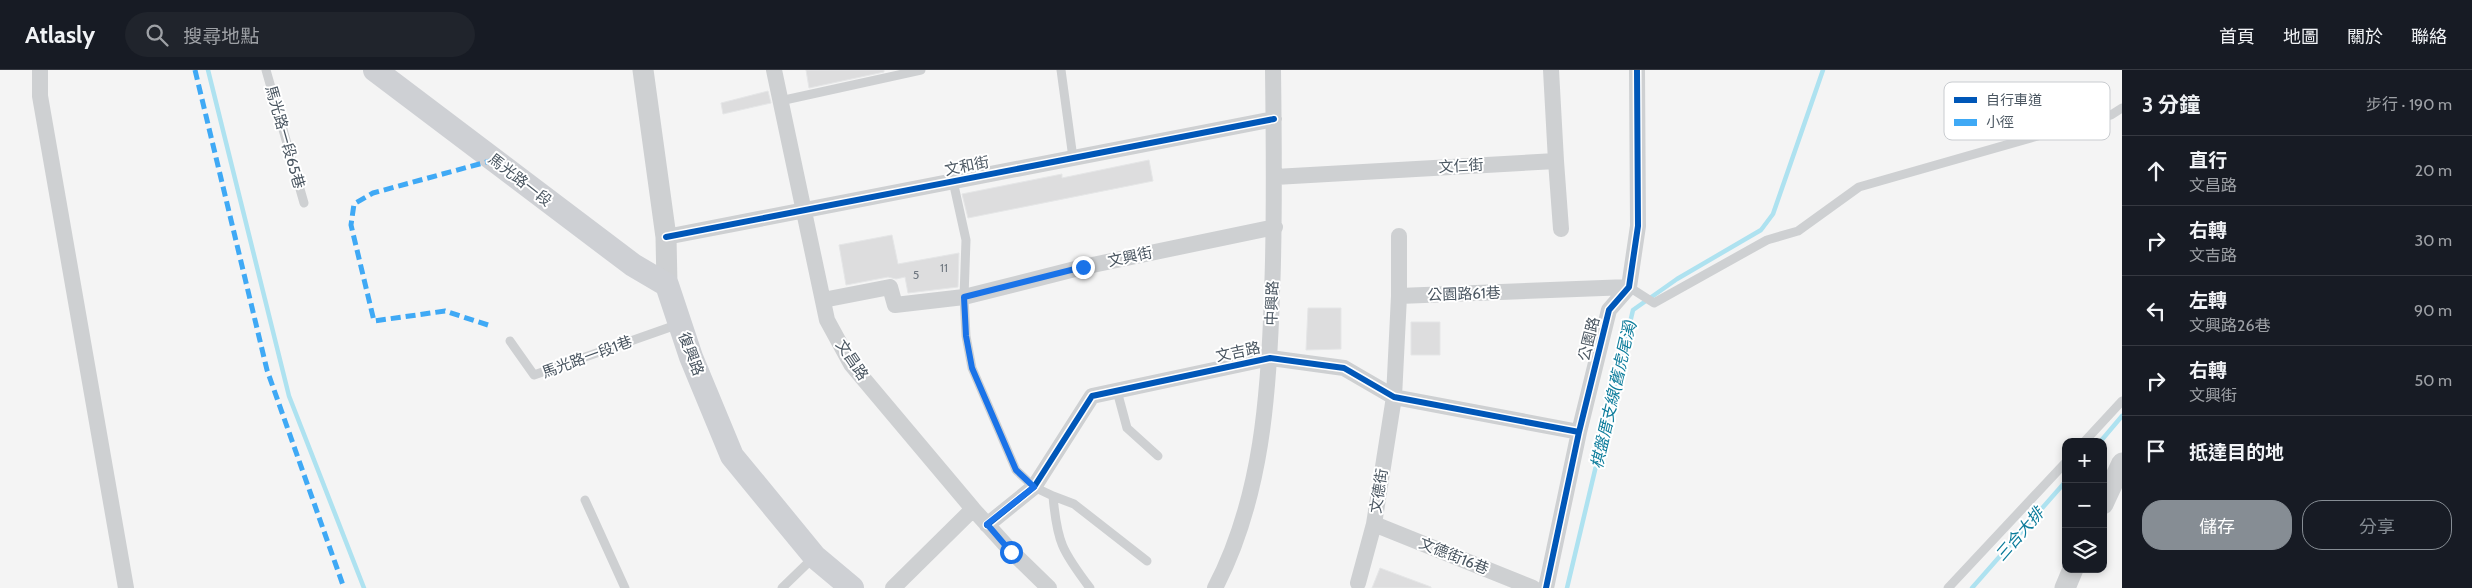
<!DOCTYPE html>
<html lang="zh-TW">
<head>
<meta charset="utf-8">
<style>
  body { margin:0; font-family:Cabin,"Noto Sans TC",sans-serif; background:#20242c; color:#f1f3f6 }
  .controls { position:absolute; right:15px; bottom:15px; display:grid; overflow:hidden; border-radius:10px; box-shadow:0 2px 8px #0003 }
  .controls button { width:45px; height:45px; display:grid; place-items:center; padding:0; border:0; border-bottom:1px solid #363941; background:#171b24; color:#f1f3f6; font:25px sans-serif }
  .stop { position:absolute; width:15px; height:15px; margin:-11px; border:4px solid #1a73e8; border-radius:50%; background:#fff }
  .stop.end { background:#1a73e8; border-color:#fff; box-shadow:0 1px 5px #0008 }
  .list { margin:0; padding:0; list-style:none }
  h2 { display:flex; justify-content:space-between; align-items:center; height:65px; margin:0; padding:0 20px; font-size:21px }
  h2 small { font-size:16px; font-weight:400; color:#9ea1a6 }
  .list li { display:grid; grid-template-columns:32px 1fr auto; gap:15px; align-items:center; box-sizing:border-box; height:70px; padding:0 20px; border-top:1px solid #363941 }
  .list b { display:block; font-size:19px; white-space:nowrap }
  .list p { margin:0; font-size:16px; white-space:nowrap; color:#9ea1a6 }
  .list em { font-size:16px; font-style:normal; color:#9ea1a6 }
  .actions { display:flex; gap:10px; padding:15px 20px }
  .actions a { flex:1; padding:11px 0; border:1px solid #868d94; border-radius:20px; text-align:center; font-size:18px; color:#868d94 }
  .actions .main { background:#868d94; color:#fff }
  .icon { flex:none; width:28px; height:28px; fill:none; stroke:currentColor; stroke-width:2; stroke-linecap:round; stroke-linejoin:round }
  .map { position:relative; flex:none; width:2122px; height:518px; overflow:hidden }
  header { display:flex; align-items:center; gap:30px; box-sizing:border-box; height:70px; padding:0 25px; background:#171b24; border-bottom:1px solid #363941 }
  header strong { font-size:24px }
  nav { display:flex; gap:28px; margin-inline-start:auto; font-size:18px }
  .search { width:350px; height:45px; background:#20242c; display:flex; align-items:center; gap:12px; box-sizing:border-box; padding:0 18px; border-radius:28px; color:#9ea1a6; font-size:19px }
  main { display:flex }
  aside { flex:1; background:#171b24 }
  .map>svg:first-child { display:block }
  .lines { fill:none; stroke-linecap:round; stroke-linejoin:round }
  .stream { stroke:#aee2f0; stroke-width:4.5 }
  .building { fill:#ddddde; stroke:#e5e6e7 }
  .service { stroke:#ced0d2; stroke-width:9 }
  .minor { stroke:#ced0d2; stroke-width:16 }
  .tertiary { stroke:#ced0d2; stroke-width:21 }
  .secondary { stroke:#ced0d4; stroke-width:24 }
  .quiet { stroke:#3fa9f5; stroke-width:5; stroke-dasharray:10 5; stroke-linecap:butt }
  .cycleway-casing { stroke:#fff; stroke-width:9 }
  .cycleway { stroke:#0057b8; stroke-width:6 }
  .route { stroke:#1a73e8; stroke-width:6 }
  .labels { text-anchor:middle; stroke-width:4; stroke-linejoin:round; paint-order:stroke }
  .number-label { font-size:12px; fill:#707881 }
  .street-label { font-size:15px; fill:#4a5661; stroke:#fff }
  .water-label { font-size:16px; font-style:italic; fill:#0c7c9b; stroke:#fff }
  .key { fill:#fff; stroke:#c9ccd0; stroke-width:1 }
  .key-label { font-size:14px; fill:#4a5661 }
</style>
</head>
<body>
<header>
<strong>Atlasly</strong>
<div class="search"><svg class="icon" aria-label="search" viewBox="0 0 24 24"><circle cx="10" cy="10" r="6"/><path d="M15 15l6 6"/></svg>搜尋地點</div>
<nav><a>首頁</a><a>地圖</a><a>關於</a><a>聯絡</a></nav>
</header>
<main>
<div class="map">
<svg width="2122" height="518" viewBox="0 0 2122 518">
  <rect width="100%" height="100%" fill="#f4f4f4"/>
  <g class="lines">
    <path class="stream" d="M208,0l81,326 75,192
      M2100,372l22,-26
      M1567,518l66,-278 44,-31 84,-49 12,-16 50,-144
      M1972,518l94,-107"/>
  </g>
  <path class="building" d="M806,0h78v2l-75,16z
    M768,21l3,12 -48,11 -2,-11z
    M1149,90l4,21 -185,37 -6,-24 100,-20v4z
    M892,165l6,29 61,-11 -1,34 -50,6 -3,-16 -9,2 -8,-2 -42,8 -7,-40z
    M1308,238h33v41l-35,1z
    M1411,252h29v33h-29z
    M1380,498l51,19v1h-59z"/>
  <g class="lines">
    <path class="service" d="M266,0l38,133
      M1061,0l12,88
      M780,31l141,-31
      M953,111l13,59 -2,57 2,39 6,32 44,102 18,17 19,9
      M1629,217l25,16 113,-63 31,-9 61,-44 252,-72 11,-7
      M510,271l24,34 145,-51
      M1117,321l10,37 31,28
      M2084,372l38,-41
      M585,430l40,88
      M782,518l32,-31
      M1090,518c-28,-37 -33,-46 -37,-92l21,8 73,57
      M1948,518l118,-126"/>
    <path class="minor" d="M40,0v26l86,492
      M774,0l53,250 24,44 122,145 38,42 38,37
      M1556,91l5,68
      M1275,107l281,-16 -5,-91
      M1399,166v60
      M666,167l608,-118
      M823,230l67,-13 5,18 69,-8 119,-30 192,-40
      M1374,454l159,64
      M987,455l47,-38 58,-91 178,-38 74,10 50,29 185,35
      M1358,513l16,-59 20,-127 5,-101 230,-9
      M893,518l80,-79
      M1215,518c47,-90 54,-195 57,-295 3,-74 2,-148 1,-223
      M1546,518l33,-156 30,-122 20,-23 9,-61 -1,-156"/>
    <path class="tertiary" d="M643,0l23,167 1,48
      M2103,434l19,-41
      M2065,518l8,-19"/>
    <path class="secondary" d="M375,0l258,195 34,20 24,72 41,99 83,101 37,31"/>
    <path class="quiet" d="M195,0l72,300 77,218
      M488,255l-43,-14 -71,10 -23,-96 3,-21 19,-11 121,-33"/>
    <g class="cycleway-casing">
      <path id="cycleway" d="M666,167l608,-118
        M987,455l47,-38 58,-91 178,-38 74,10 50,29 185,35
        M1546,518l33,-156 30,-122 20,-23 9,-61 -1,-156"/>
    </g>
    <use href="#cycleway" class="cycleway"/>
  </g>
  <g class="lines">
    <path class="route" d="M1011,482l-24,-28 47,-37 -18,-17 -44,-102 -6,-32 -2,-39 119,-30"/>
  </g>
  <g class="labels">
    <g class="number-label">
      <text x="944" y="202">11</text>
      <text x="916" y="209">5</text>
    </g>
    <g class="street-label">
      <text transform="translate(285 67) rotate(74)" y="5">馬光路一段65巷</text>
      <text transform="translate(967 96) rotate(-11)" y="5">文和街</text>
      <text transform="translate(1461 96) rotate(-3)" y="5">文仁街</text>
      <text transform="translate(520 110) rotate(38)" y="5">馬光路一段</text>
      <text transform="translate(1130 187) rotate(-12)" y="5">文興街</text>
      <text transform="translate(1464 224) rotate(-2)" y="5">公園路61巷</text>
      <text transform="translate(1272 233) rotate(-88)" y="5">中興路</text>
      <text transform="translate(1589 269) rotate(-76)" y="5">公園路</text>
      <text transform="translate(1238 282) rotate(-12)" y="5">文吉路</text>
      <text transform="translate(691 284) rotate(69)" y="5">復興路</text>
      <text transform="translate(587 287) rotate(-20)" y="5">馬光路一段1巷</text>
      <text transform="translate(852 290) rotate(56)" y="5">文昌路</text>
      <text transform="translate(1379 421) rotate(-81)" y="5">文德街</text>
      <text transform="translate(1454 486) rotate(22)" y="5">文德街16巷</text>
    </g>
    <g class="water-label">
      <text transform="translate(1613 324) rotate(-77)" y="6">棋盤厝支線(舊虎尾溪)</text>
      <text transform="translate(2019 464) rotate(-49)" y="6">三合大排</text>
    </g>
  </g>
  <rect x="1944" y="12" width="166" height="58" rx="8" class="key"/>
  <rect x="1954" y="27" width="23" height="6" fill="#0057b8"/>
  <rect x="1954" y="49" width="23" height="7" fill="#3fa9f5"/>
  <g class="key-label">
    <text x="1986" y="35">自行車道</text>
    <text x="1986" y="57">小徑</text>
  </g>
</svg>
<div class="controls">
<button>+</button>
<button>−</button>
<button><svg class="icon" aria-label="layers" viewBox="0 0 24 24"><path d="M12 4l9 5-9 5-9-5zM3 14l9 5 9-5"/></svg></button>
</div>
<div class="stop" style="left:1011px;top:482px"></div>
<div class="stop end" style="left:1083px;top:197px"></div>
</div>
<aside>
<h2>3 分鐘<small>步行 · 190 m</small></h2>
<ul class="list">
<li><svg class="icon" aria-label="ahead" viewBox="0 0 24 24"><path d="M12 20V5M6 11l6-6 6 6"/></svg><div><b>直行</b><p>文昌路</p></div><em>20 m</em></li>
<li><svg class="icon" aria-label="right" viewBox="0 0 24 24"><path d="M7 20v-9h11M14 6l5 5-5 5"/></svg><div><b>右轉</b><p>文吉路</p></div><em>30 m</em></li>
<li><svg class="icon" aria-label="left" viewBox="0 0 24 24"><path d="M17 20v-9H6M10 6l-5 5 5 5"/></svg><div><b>左轉</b><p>文興路26巷</p></div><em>90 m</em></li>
<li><svg class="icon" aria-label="right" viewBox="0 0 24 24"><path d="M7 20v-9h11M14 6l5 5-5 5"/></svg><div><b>右轉</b><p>文興街</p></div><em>50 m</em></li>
<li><svg class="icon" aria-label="arrive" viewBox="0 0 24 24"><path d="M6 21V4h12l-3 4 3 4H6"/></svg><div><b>抵達目的地</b></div></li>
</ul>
<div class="actions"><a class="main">儲存</a><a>分享</a></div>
</aside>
</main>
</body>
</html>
